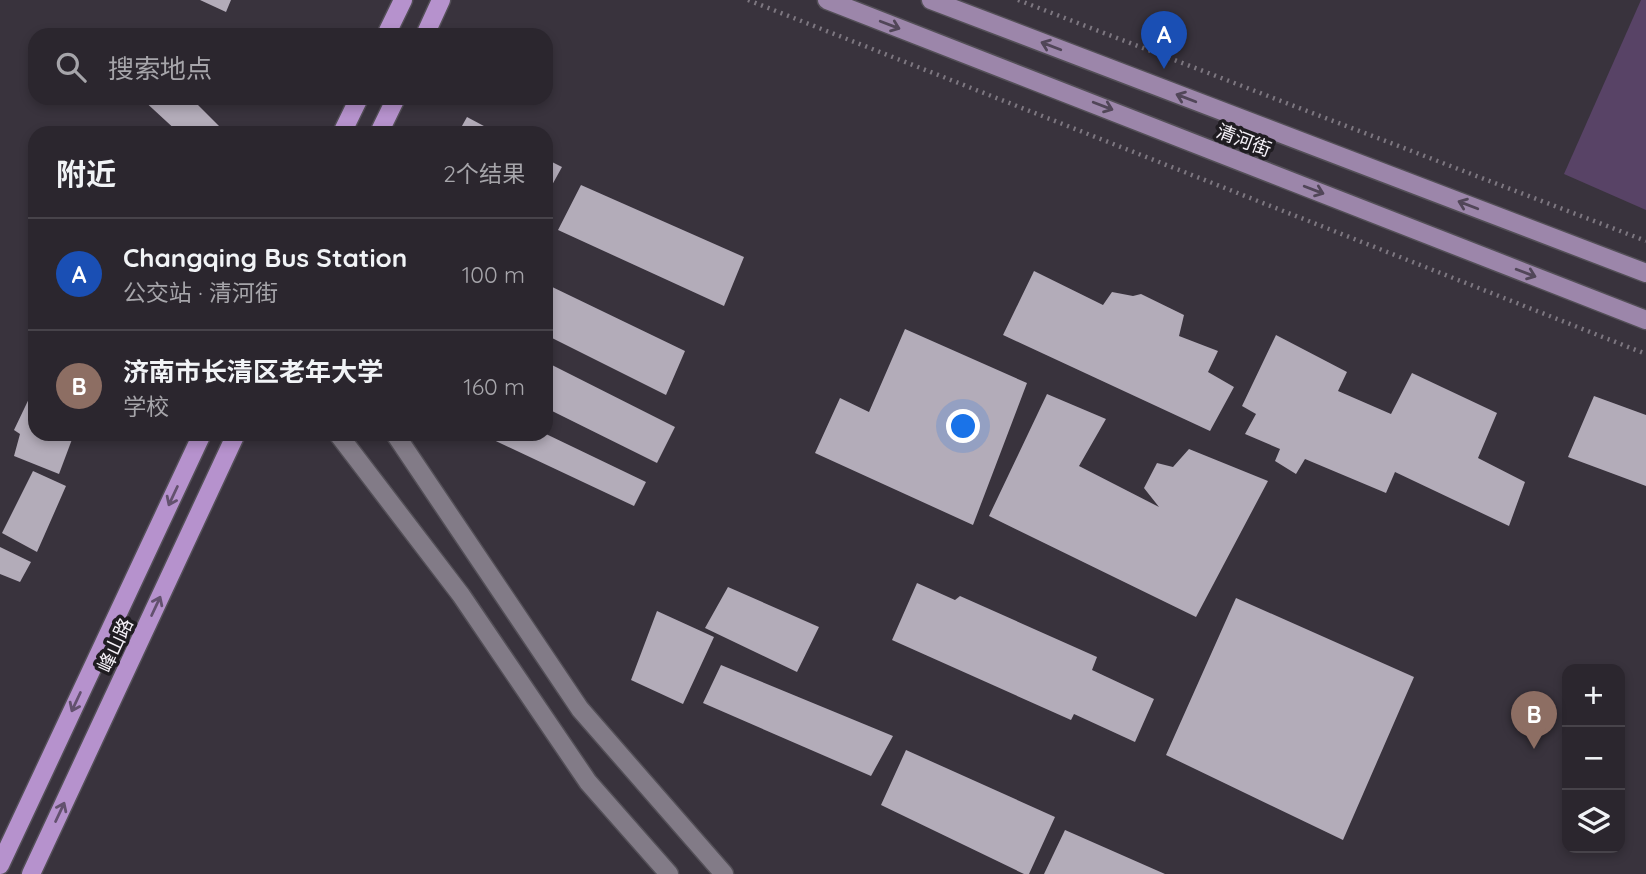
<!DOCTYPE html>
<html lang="zh">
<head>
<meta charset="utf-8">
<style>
  body { margin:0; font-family:Quicksand,"Noto Sans SC",sans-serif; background:#37323a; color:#f1f3f6 }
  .controls { position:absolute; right:21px; bottom:21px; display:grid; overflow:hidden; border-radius:14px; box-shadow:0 4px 10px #0003 }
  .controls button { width:63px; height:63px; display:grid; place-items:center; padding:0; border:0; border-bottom:2px solid #47434a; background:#2b262e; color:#f1f3f6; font:35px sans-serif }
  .you { position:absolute; left:964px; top:427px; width:24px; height:24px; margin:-18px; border:5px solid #fff; border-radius:50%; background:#1a73e8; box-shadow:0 0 0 10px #1a73e833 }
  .badge { display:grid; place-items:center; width:46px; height:46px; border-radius:50%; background:#d59cfb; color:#fff; font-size:23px; font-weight:700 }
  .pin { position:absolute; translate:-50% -58px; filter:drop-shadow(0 2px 4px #0008) }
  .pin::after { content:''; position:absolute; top:37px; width:24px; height:21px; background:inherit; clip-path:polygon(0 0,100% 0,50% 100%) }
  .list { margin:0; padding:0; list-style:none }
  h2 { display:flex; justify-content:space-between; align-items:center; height:91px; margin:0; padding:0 28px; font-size:30px }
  h2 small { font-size:23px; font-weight:400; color:#a6a5aa }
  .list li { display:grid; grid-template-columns:46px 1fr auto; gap:21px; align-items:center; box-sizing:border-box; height:112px; padding:0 28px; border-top:2px solid #47434a }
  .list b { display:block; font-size:26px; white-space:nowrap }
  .list p { margin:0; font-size:23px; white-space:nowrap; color:#a6a5aa }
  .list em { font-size:23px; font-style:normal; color:#a6a5aa }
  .icon { flex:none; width:38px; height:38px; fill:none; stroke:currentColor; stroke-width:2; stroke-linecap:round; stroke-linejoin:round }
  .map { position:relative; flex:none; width:1646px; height:874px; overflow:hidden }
  .search { position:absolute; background:#2b262e; box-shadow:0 4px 10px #0003; left:28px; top:28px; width:525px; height:77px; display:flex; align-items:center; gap:18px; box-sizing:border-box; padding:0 24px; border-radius:21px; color:#a6a5aa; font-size:26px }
  .panel { position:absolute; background:#2b262e; box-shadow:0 4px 10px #0003; left:28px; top:126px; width:525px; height:315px; border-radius:21px }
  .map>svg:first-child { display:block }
  .green { fill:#584366 }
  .building { fill:#b3acb9 }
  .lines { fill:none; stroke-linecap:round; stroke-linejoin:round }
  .street-casing { stroke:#534f57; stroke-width:21 }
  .secondary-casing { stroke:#534f57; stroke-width:21 }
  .primary-casing { stroke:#534f57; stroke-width:21 }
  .path { stroke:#7d7780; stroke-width:4.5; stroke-dasharray:2 5; stroke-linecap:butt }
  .street { stroke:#827b87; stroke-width:18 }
  .secondary { stroke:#9c86aa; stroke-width:18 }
  .primary { stroke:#b692cd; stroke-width:18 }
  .oneway { stroke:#514658 }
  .oneway2 { stroke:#63516e }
  .labels { text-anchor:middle; stroke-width:7; stroke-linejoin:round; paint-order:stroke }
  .street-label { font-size:19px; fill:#f6f2f9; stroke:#1f1c21 }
</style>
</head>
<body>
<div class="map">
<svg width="1646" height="874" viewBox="0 0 1646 874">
  <rect width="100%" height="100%" fill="#39333d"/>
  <path class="green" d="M1641,0h5v210l-82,-36z"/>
  <path class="building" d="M200,0h31l-5,12z
    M141,98h50l35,35h-47z
    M467,117l30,16h-39z
    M546,159l16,8 -16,29z
    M581,185l163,72 -20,49 -166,-76z
    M1034,271l69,34 9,-13 21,4 8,-2 43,21 -5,21 39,15 -10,21 26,15 -24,44 -207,-96z
    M546,284l139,67 -19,44 -120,-60z
    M905,329l122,54 -54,142 -158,-72 25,-55 29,14z
    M1276,335l71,37 -9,19 53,23 21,-41 85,40 -19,45 47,24 -16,44 -114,-54 -9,21 -81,-34 -9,15 -21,-13 5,-12 -35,-15 11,-20 -14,-8z
    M546,362l129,65 -18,36 -111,-55z
    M35,386v48h39l-15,40 -45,-18 6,-22 -6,-4z
    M1047,394l59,25 -27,47 80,41 -15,-19 13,-25 16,4 16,-18 79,32 -72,136 -207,-101z
    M1594,396l52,19v71l-78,-29z
    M481,434h65l100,48 -12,24z
    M33,471l33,15 -29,66 -35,-19z
    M0,547l31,15 -11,20 -20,-8z
    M917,583l38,17 5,-4 137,61 -5,13 62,29 -19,43 -61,-28 -3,6 -179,-80z
    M728,587l91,40 -22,45 -92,-44z
    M1236,598l178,79 -71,163 -177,-85z
    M657,611l57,26 -31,67 -52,-24z
    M721,665l172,71 -22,40 -168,-73z
    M906,750l149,67 -26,57h-5l-143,-69z
    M1065,830l100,44h-121z"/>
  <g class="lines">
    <g class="street-casing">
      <path id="street" d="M338,434l123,161 127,187 81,92
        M395,434l185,275 144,165"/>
    </g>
    <g class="secondary-casing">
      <path id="secondary" d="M827,0l819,320
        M931,0l715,273"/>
    </g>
    <g class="primary-casing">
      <path id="primary" d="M386,35l17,-35
        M425,35l16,-35
        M342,133l17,-35
        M379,133l17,-35
        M0,865l202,-431
        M31,874l205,-440"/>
    </g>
    <path class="path" d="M748,0l898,354
      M1018,0l628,241"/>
    <use href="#street" class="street"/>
    <use href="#secondary" class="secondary"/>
    <use href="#primary" class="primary"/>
  </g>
  <defs><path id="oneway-shaft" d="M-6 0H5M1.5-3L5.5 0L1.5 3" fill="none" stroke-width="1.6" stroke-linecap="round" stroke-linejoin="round" transform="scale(1.75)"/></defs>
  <g class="oneway">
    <use href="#oneway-shaft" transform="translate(890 25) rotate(21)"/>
    <use href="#oneway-shaft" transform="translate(1051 46) rotate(-159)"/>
    <use href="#oneway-shaft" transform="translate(1186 98) rotate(-159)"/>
    <use href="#oneway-shaft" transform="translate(1103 106) rotate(21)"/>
    <use href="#oneway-shaft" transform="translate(1314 190) rotate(21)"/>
    <use href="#oneway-shaft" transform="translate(1468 205) rotate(-159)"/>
    <use href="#oneway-shaft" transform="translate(1526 273) rotate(21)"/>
  </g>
  <g class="oneway2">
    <use href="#oneway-shaft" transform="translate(173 496) rotate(115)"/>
    <use href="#oneway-shaft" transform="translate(156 606) rotate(-65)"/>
    <use href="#oneway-shaft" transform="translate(76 702) rotate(115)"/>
    <use href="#oneway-shaft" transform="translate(60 812) rotate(-65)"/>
  </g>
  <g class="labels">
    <g class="street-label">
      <text transform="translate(1244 140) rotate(21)" y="7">清河街</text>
      <text transform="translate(115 645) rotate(-65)" y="7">峰山路</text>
    </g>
  </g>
</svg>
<div class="controls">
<button>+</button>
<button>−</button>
<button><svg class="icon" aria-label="layers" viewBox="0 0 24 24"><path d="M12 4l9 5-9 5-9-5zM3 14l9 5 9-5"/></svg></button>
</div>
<div class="you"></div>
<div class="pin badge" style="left:1164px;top:69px;background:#1a4fb4">A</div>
<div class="pin badge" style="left:1534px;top:749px;background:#8d6e63">B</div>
<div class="search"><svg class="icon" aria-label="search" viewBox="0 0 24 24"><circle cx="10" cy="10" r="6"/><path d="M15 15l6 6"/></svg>搜索地点</div>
<section class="panel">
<h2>附近<small>2个结果</small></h2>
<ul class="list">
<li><span class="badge" style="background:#1a4fb4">A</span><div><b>Changqing Bus Station</b><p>公交站 · 清河街</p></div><em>100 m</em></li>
<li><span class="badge" style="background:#8d6e63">B</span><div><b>济南市长清区老年大学</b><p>学校</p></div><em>160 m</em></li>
</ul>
</section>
</div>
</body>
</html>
